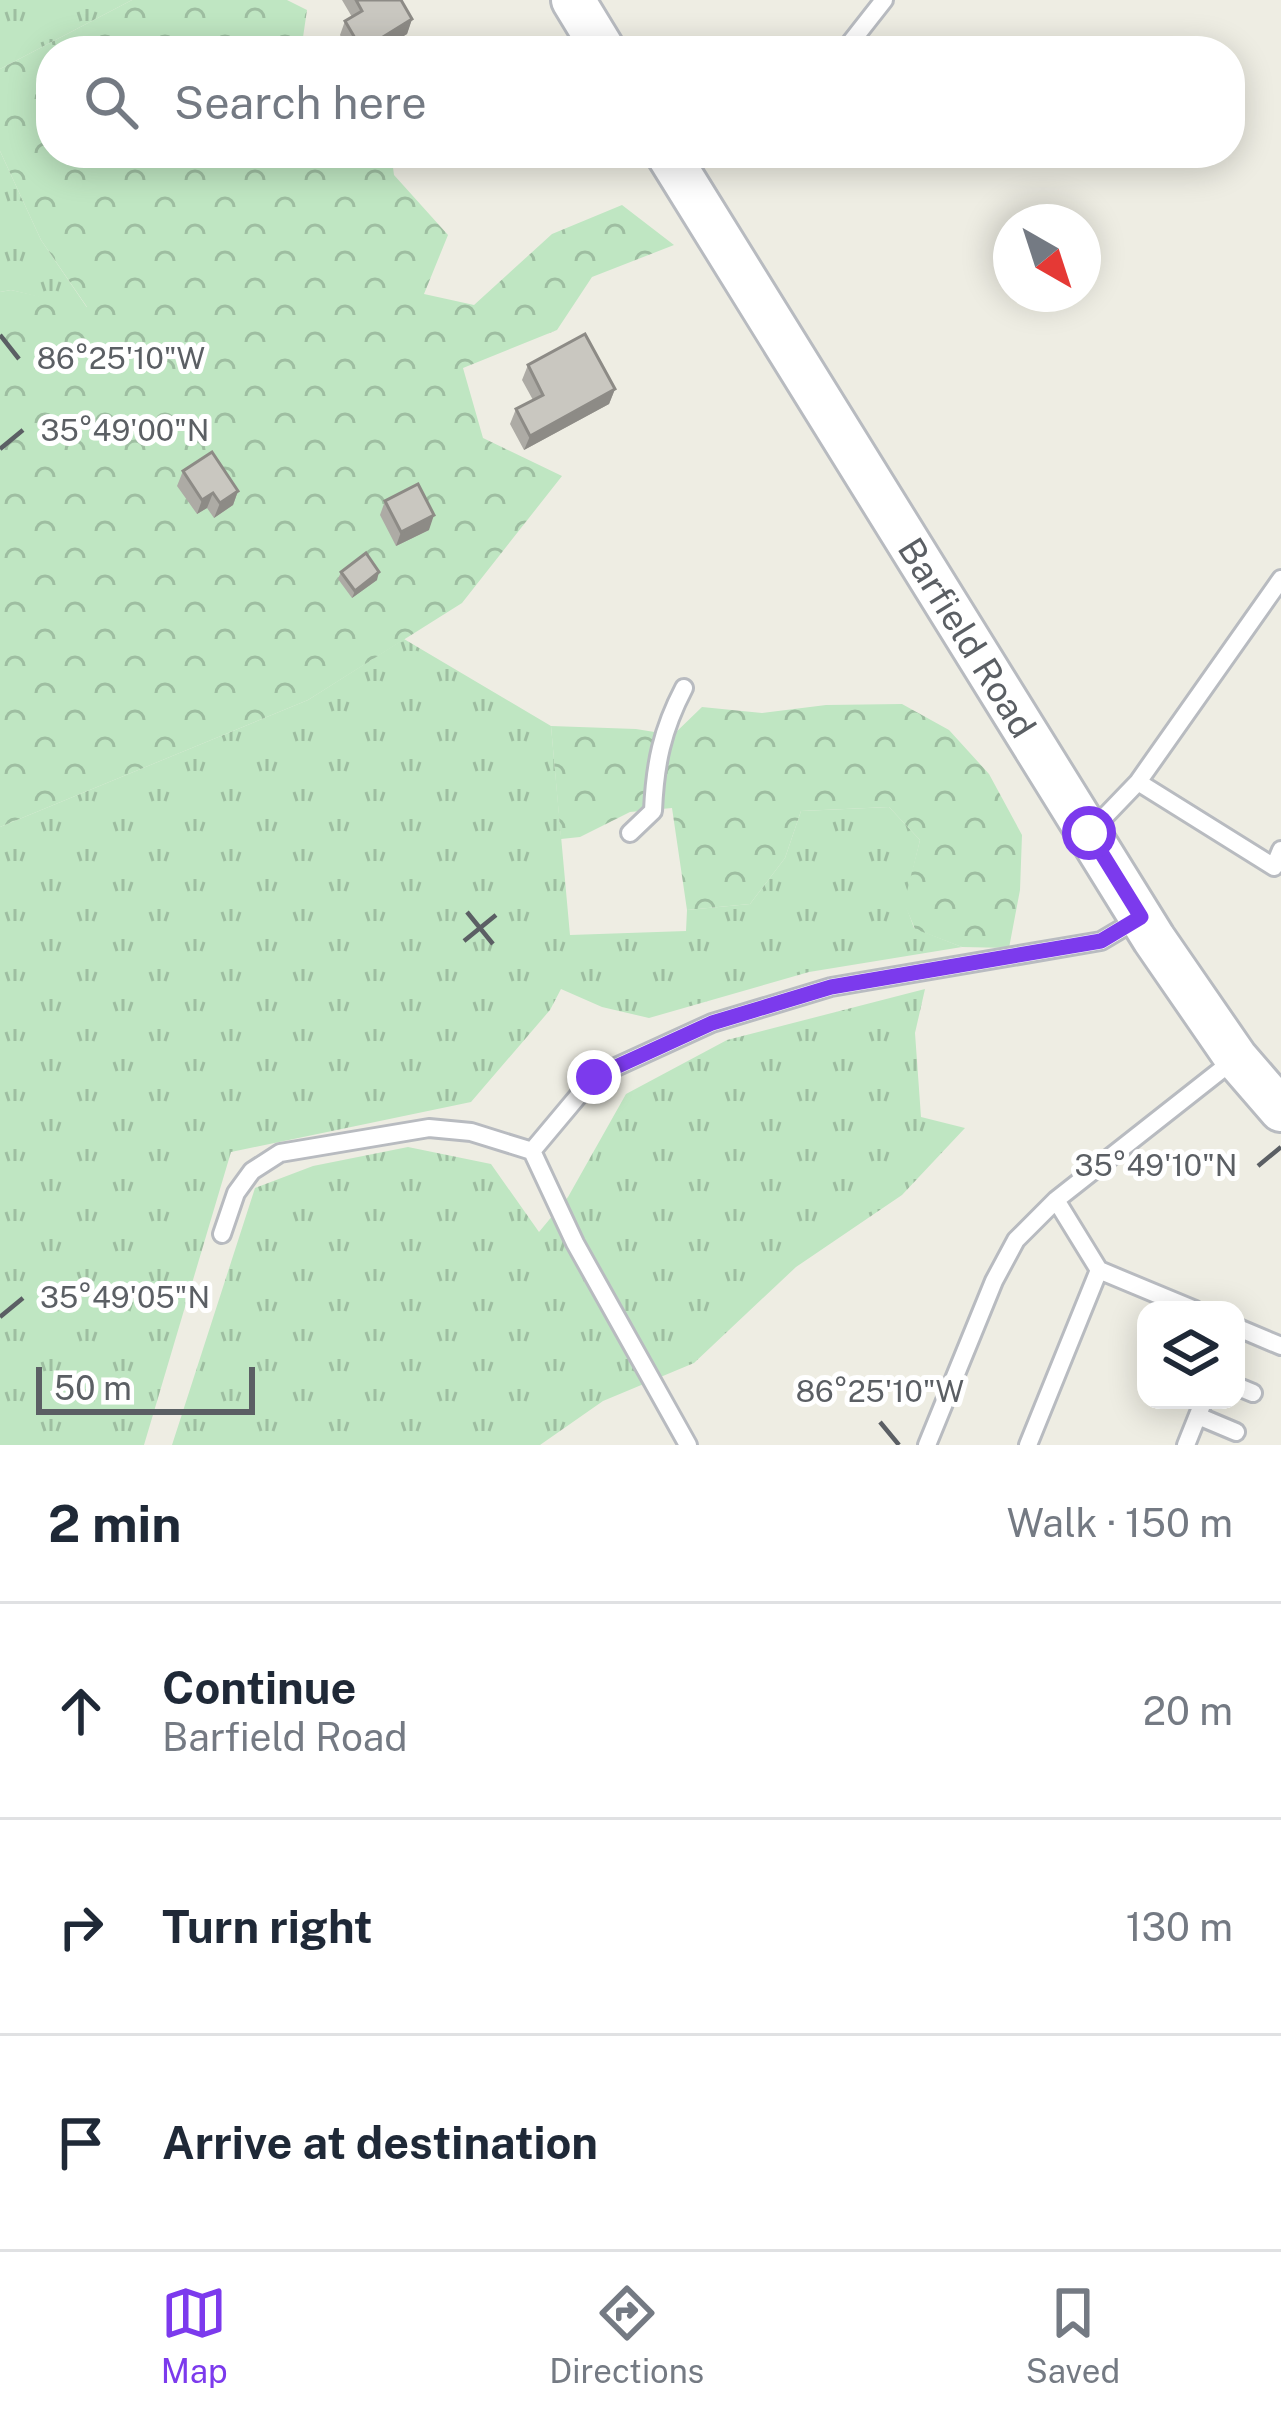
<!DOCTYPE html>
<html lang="en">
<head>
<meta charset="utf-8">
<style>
  body { margin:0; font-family:"Public Sans",sans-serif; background:#f6f6f7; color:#1f2937 }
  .controls { position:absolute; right:36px; bottom:36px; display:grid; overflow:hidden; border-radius:24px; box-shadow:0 6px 30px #0003 }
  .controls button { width:108px; height:108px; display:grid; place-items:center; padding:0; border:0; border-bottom:3px solid #e0e1e3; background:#fff; color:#1f2937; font:60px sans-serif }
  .compass { position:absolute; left:993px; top:204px; width:108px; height:108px; border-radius:50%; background:#fff; box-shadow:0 6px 30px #0003; rotate:141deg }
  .scale { position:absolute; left:36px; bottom:30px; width:219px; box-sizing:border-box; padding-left:12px; border:6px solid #5b5f64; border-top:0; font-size:33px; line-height:42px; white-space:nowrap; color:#5b5f64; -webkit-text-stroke:9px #fff; paint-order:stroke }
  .stop { position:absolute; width:36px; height:36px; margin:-27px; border:9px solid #7c3aed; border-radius:50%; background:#fff }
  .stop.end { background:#7c3aed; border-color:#fff; box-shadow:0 3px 12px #0008 }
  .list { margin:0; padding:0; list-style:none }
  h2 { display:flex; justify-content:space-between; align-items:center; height:156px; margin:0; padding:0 48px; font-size:51px }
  h2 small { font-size:39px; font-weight:400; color:#747a83 }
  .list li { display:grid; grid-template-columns:78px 1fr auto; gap:36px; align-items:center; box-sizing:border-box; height:216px; padding:0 48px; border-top:3px solid #e0e1e3 }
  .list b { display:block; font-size:45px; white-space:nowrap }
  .list p { margin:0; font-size:39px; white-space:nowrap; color:#747a83 }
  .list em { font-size:39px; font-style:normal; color:#747a83 }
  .icon { flex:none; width:66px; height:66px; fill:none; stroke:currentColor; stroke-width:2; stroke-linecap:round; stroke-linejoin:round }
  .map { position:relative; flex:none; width:1281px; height:1445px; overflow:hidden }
  .search { position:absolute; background:#fff; box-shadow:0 6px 30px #0003; left:36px; right:36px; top:36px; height:132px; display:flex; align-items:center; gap:30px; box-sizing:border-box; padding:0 42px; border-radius:48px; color:#747a83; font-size:45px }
  .sheet { height:804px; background:#fff }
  nav { display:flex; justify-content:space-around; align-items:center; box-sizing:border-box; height:168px; border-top:3px solid #e0e1e3; background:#fff; font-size:33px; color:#747a83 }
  nav a { display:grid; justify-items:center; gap:6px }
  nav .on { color:#7c3aed }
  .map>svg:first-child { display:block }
  .grass { fill:url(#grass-tufts) }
  .forest { fill:url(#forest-crowns) }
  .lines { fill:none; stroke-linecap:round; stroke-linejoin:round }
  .service-casing { stroke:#b8bbc0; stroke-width:22 }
  .tertiary-casing { stroke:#b8bbc0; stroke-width:48 }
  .service { stroke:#fff; stroke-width:16 }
  .tertiary { stroke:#fff; stroke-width:42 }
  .wall { fill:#adaba5 }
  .shaded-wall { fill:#8d8b86 }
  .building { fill:#c9c7c0; stroke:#8d8b86; stroke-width:3 }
  .route { stroke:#7c3aed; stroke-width:15 }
  .ticks { fill:none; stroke:#5b5f64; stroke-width:4.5 }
  .labels { text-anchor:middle; stroke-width:10; stroke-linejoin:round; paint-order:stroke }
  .street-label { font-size:36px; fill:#5b5f64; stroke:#fff }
  .ticks-label { font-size:30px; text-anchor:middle; fill:#5b5f64; stroke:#fff; stroke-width:10; stroke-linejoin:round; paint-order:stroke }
</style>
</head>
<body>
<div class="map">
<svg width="1281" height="1445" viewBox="0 0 1281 1445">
  <defs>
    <pattern id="grass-tufts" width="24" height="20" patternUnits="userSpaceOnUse" patternTransform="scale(3)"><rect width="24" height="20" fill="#bfe6c2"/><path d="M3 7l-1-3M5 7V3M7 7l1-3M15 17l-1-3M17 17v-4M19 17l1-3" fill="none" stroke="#9ebea1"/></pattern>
    <pattern id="forest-crowns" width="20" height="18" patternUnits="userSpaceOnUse" patternTransform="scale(3)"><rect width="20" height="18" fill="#bfe6c2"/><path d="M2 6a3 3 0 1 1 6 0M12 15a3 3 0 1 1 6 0" fill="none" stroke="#9ebea1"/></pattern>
  </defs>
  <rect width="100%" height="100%" fill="#eeede3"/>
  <path class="grass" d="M0,0h132l-132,69z
    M0,151l41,89 47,69 -77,-19 -11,2z
    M404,639l147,87 19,209 116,-4 1,-21 63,-6 35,-46 16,-47 88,-4 31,33 -15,63 9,25 48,19 -153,25 -160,46 -47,-11 -41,-18 -11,21 -79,92 -240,50 -87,293h-144v-618l308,-127z
    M925,989l-10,44 6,84 44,11 -63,67 -106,72 -102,96 -91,38 -63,44h-368l83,-257 58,-22 95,-19 83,17 48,68 29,-35 58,-103 101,-54z"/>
  <path class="forest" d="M132,0h155l20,10 -6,41h-250v102h340l3,22 54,60 -24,59 50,11 78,-71 70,-29 52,40 -82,32 -35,53 -94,38 20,70 79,38 -100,127 -154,97 -308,127v-535l11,-2 76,17 -46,-67 -41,-89v-82z
    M902,704l47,26 40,44 33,61 -2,55 -11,58 -47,-1 -47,-18 -11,-26 16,-63 -31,-33 -88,4 -16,47 -35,46 -63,6 -15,-102 -42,4 -50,25 -19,2 -10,-113 85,3 37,6 29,-28 60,6 64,-8z"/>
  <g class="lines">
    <g class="service-casing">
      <path id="service" d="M844,51l40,-51
        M679,172l28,-19
        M1138,782l143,-203
        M630,833l23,-22c2,-47 9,-81 31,-123
        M1089,833l49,-51 136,85 7,-17
        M1056,1200l43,70
        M222,1234l14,-41 16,-22 28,-18 149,-25 42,4 61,19
        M1236,1327l45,19
        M1236,1386l17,7
        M1198,1416l38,16
        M688,1445l-113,-202 -43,-92 62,-74 118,-54 119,-36 270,-46 37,-22
        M927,1445l67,-164 22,-41 40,-40 179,-141
        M1028,1445l71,-175 96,40
        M1186,1445l18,-45"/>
    </g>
    <g class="tertiary-casing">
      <g id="tertiary">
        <path d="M573,0l31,51"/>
        <path id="s1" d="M667,153l487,786 82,119 45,52"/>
      </g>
    </g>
    <use href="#service" class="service"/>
    <use href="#tertiary" class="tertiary"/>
  </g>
  <path class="wall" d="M342,0h59l11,19 -5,15 -28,17h-30l-9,-16 5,-14 7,-4z
    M528,365l87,24 -6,15 -85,46 -14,-26 6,-15 17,-9 -11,-20z
    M183,471l55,20 -5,14 -19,13 -7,-10 -10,6 -20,-28z
    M385,501l44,29 -33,16 -16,-31z
    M341,572l36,8 -25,18 -14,-19z"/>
  <path class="shaded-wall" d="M412,19l-5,15 -28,17h-17z
    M615,389l-6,15 -85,46 6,-14z
    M238,491l-5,14 -19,13 6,-15z
    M213,493l-6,15 -10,6 5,-14z
    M434,515l-5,15 -33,16 5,-14z
    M379,572l-2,8 -25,18 3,-7z"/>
  <path class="building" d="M356,0h45l11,19 -50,31 -17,-29 17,-10z
    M585,334l30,55 -85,47 -14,-27 27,-14 -15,-30z
    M212,452l26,39 -18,12 -7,-10 -11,7 -19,-29z
    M418,484l16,31 -33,17 -16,-31z
    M366,553l13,19 -24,19 -14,-19z"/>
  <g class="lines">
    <path class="route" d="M594,1077l118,-54 119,-36 270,-46 40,-24 -52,-84"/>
  </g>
  <path class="ticks" d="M0,335l19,24M0,449l23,-19M467,912l26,32M464,941l32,-26M1258,1166l23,-19M0,1317l23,-19M880,1422l19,23"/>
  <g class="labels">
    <g class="street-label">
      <text dy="13" stroke="none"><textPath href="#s1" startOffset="570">Barfield Road</textPath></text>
    </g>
  </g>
  <g class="ticks-label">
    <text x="121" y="369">86°25'10"W</text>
    <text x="125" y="441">35°49'00"N</text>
    <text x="1156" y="1176">35°49'10"N</text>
    <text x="125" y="1308">35°49'05"N</text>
    <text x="880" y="1402">86°25'10"W</text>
  </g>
</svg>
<div class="controls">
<button><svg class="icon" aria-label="layers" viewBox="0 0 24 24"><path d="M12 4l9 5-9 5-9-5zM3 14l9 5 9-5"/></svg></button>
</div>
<svg class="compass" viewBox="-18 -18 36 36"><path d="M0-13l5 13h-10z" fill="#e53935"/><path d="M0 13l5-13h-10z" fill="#747a83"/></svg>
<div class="scale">50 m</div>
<div class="stop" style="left:1089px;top:833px"></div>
<div class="stop end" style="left:594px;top:1077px"></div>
<div class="search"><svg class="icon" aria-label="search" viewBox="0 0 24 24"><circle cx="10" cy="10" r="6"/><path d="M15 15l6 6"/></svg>Search here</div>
</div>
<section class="sheet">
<h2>2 min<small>Walk · 150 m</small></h2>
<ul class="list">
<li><svg class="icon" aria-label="ahead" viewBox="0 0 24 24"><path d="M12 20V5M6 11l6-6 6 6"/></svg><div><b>Continue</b><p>Barfield Road</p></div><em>20 m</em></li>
<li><svg class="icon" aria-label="right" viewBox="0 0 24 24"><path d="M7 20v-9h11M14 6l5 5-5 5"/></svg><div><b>Turn right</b></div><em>130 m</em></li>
<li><svg class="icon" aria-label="arrive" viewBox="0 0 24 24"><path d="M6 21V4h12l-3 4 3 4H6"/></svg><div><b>Arrive at destination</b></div></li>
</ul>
</section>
<nav>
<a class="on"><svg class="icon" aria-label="map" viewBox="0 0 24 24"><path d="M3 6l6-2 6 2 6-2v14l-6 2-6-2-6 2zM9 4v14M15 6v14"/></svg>Map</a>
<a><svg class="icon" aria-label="directions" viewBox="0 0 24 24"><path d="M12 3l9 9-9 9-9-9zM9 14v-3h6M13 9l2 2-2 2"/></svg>Directions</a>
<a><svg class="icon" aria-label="saved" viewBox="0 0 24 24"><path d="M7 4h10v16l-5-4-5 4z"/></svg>Saved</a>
</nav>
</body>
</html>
